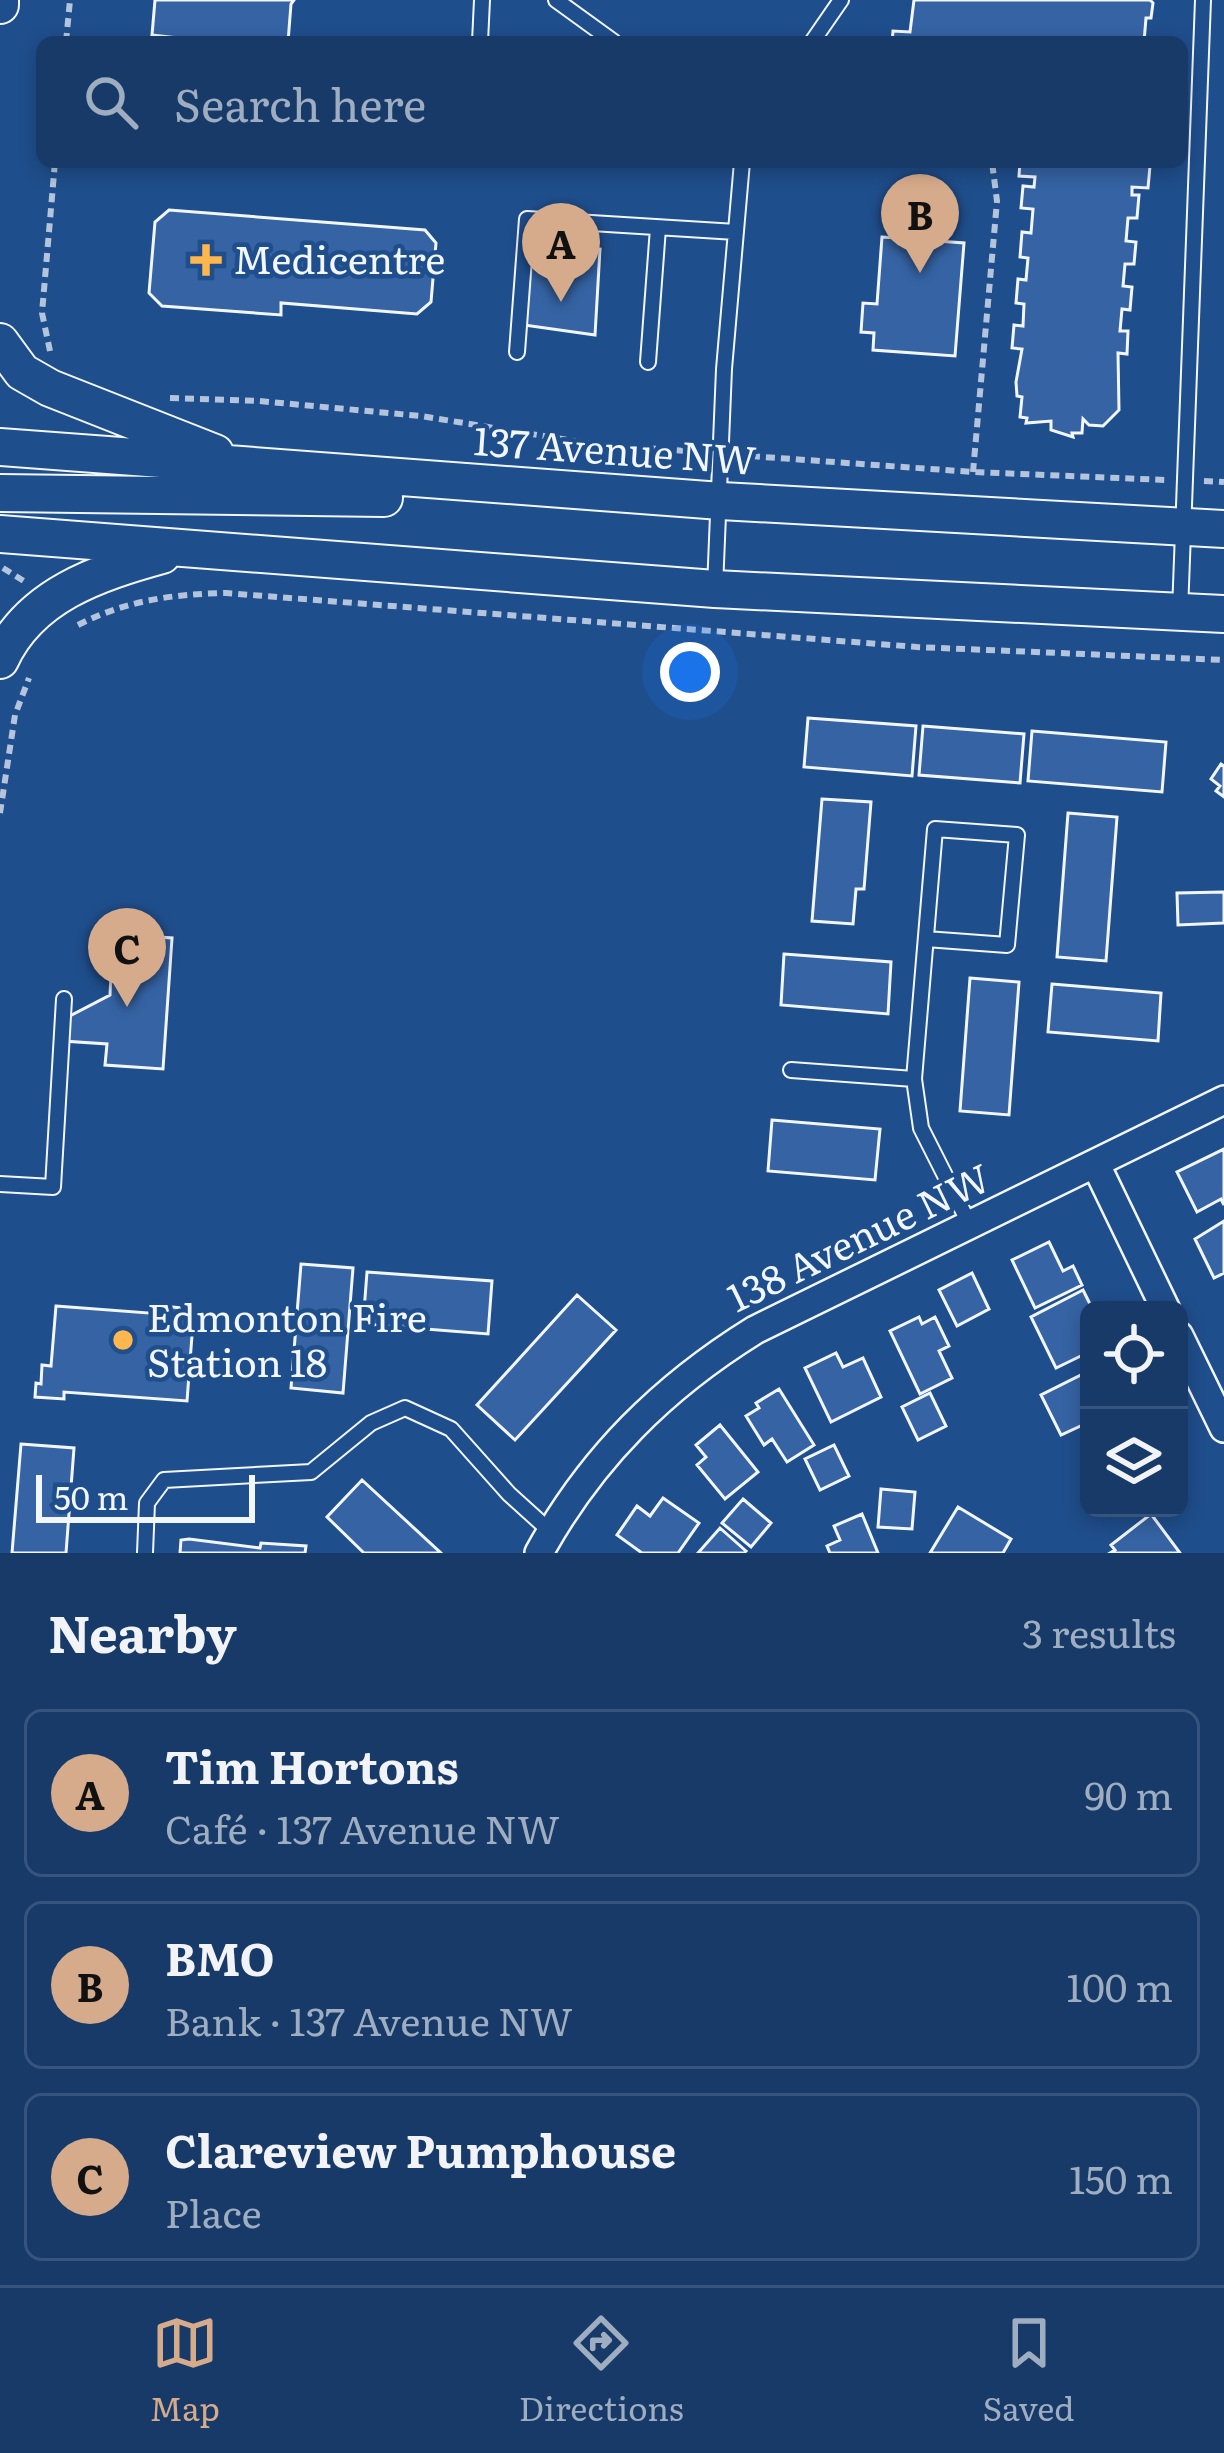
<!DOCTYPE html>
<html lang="en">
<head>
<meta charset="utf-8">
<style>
  body { margin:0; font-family:Literata,serif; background:#244571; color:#f1f3f6 }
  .controls { position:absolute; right:36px; bottom:36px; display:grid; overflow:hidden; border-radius:18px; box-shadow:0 6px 18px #0003 }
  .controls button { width:108px; height:108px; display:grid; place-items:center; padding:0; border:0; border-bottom:3px solid #36547d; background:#173a69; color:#f1f3f6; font:60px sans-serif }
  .scale { position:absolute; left:36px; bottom:30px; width:219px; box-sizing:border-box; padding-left:12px; border:6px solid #f2f6ff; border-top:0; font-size:33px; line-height:42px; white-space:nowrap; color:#f2f6ff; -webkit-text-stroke:9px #1f4e8c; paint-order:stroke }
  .you { position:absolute; left:690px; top:672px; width:42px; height:42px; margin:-30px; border:9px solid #fff; border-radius:50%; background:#1a73e8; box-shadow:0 0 0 18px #1a73e833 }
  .badge { display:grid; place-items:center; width:78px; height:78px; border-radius:50%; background:#d6ab8b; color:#111; font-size:39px; font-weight:700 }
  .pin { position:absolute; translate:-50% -99px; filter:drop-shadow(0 3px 6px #0008) }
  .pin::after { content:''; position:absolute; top:63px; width:42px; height:36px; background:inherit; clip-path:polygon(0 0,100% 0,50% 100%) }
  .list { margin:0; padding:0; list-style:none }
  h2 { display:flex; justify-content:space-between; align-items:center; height:156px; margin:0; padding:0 48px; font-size:51px }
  h2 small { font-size:39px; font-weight:400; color:#9eadc0 }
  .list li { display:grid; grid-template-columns:78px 1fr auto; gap:36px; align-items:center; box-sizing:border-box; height:168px; margin:0 24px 24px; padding:0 24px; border:3px solid #36547d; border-radius:18px }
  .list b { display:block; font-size:45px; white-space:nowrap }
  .list p { margin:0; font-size:39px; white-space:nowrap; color:#9eadc0 }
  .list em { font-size:39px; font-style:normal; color:#9eadc0 }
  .icon { flex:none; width:66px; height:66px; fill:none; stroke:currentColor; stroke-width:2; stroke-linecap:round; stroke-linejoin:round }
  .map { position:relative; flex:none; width:1224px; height:1553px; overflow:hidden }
  .search { position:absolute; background:#173a69; box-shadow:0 6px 18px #0003; left:36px; right:36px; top:36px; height:132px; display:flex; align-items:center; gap:30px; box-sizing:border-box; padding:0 42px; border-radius:18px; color:#9eadc0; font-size:45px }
  .sheet { height:732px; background:#173a69 }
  nav { display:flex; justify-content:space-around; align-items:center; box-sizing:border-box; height:168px; border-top:3px solid #36547d; background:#173a69; font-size:33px; color:#9eadc0 }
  nav a { display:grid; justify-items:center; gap:6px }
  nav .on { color:#d6ab8b }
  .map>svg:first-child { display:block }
  .building { fill:#3563a3; stroke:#f2f6ff; stroke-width:3 }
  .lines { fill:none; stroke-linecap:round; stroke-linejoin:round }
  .lane-casing { stroke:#f2f6ff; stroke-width:18 }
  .street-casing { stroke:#f2f6ff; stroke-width:32 }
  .secondary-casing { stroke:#f2f6ff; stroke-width:40 }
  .path { stroke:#b3c4dc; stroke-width:6; stroke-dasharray:9 6; stroke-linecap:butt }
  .lane { stroke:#1f4e8c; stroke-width:14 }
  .street { stroke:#1f4e8c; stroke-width:27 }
  .secondary { stroke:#1f4e8c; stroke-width:36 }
  .poi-dot { fill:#ffb74d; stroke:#1f4e8c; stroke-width:4.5 }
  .labels { text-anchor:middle; stroke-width:9; stroke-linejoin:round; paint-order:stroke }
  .poi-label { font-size:39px; fill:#f2f6ff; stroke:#1f4e8c; text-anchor:start }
  .street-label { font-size:39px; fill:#f2f6ff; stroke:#1f4e8c }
</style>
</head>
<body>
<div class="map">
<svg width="1224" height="1553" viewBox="0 0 1224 1553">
  <rect width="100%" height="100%" fill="#1f4e8c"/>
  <path class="building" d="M155,0h139l-3,4 -3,38h-75l-61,-7z
    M914,0h236l3,3 -2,15h-5l-2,24h-252l1,-11 17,1z
    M1020,162h128l2,4 -2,22 -16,-1v8h7l-2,23h-9l-2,23 10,1 -2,22h-9l-2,22 9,1 -2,23 -8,-1 -2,22h8l-1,23 -9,-1 1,57 -16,16 -14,-1 -6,-6 -1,14h-10l1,4 -22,-7v-9l-25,2 1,-5 -7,-1 2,-20 -5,-1 -1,-14 6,-33 -10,-1 2,-23 9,1 1,-22 -8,-1 2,-24 8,1 2,-22 -8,-1 2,-25 9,1 2,-24 -12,-1 2,-22 11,1 1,-10 -16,-1z
    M169,210l256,20 11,13 -5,59 -14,12 -136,-11v12l-119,-9 -13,-13 6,-71z
    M882,237l82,6 -9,113 -82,-6 1,-17 -13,-1 2,-29 14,1z
    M530,243l70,6 -5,86 -71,-10z
    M808,718l108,8 -4,50 -108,-9z
    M923,726l101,8 -4,49 -101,-8z
    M1032,731l134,11 -4,50 -134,-11z
    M1221,764l3,2v31l-8,-6 4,-5 -9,-7z
    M822,799l49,3 -7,87h-8l-3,35 -41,-3z
    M1068,813l49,4 -11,144 -49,-4z
    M1224,892v31l-46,2 -1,-32z
    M130,935l42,3 -9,131 -58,-4 2,-21 -44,-3 1,-22 46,-24 1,-21 -10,-1 1,-20 27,2z
    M784,954l107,8 -3,52 -107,-9z
    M970,978l49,4 -10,133 -49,-4z
    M1052,984l109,9 -3,48 -110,-9z
    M772,1120l108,9 -5,51 -107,-9z
    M1224,1149v56l-3,-6 -24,13 -20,-40z
    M1224,1221v52l-10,5 -19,-39z
    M1049,1242l14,29 10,-5 9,19 -47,23 -23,-48z
    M301,1264l52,4 -10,125 -52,-5z
    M367,1272l125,9 -4,53 -125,-10z
    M972,1273l17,36 -32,17 -18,-36z
    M1083,1290l10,20h-4l-3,22 3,20 -33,16 -25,-51z
    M577,1295l39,35 -101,110 -38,-35z
    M56,1306l105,8v-8l33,3 -7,92 -123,-9v7l-29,-2 1,-14 5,1 1,-19 9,1z
    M919,1317l3,7 13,-7 14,29 -10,5 13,27 -32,16 -30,-63z
    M836,1353l7,14 20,-9 18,39 -50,25 -26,-54z
    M1089,1371v51l-28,13 -20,-40z
    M779,1389l35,56 -27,17 -15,-23 -8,6 -18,-29 13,-8 -3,-5z
    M930,1393l16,33 -28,14 -16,-33z
    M720,1425l38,47 -33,27 -28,-34 9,-8 -10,-12z
    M21,1444l53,4 -8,105h-54z
    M834,1445l15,31 -29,14 -15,-31z
    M362,1480l79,73h-77l-37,-36z
    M881,1489l34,3 -3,37 -34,-2z
    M663,1498l36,25 -21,30h-36l-25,-18 20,-29 13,10z
    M743,1499l28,24 -20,24 -29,-24z
    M958,1507l53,32 -8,14h-73z
    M862,1514l16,39h-48l-3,-7 13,-6 -6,-14z
    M1151,1514l29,39h-70l5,-3 -4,-5z
    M720,1528l26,23 -2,2h-46z
    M189,1539l71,9 1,-5 45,3 -1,7h-125l1,-13z"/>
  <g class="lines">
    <g class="lane-casing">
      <path id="lane" d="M556,0l58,42
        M480,42l2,-42
        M812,42l29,-42
        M517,352l10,-133 209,13
        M648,362l10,-134
        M715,588l9,-219 18,-207
        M1180,612l23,-612
        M791,1070l123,9 7,49 49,97
        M914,1079l21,-250 82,6 -10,110 -81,-6
        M0,1184l53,3 11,-188
        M145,1553l2,-50 17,-23 147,-8 60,-49 34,-15 46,21 58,65 42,38"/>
    </g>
    <g class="street-casing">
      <path id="street" d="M1096,1165l70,145
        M1179,1336l45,92
        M539,1553c52,-95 124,-166 216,-223l469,-230"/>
    </g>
    <g class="secondary-casing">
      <path id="secondary" d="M0,5v-5
        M0,342l22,30 28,16 165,65
        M0,447l721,54 503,28
        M0,493l384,5
        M0,534l715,55 509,25
        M0,660c30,-65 97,-87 162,-105"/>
    </g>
    <path class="path" d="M66,42l4,-42
      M50,351l-8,-38 13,-151
      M170,398l89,3 162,15 172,28 106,8
      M736,455l237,17 193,8
      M973,472l24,-271 -5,-39
      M1204,481l20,1
      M3,568l24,15
      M78,625c47,-24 94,-31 148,-32l691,54 307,13
      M0,813l15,-98 14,-37"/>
    <use href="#lane" class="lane"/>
    <use href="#street" class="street"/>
    <use href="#secondary" class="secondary"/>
  </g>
  <g class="poi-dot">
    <path d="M200 242h12v12h12v12h-12v12h-12v-12h-12v-12h12z"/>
    <circle cx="123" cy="1340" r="12"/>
  </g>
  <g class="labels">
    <g class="poi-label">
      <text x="233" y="274">Medicentre</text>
      <text x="147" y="1332">Edmonton Fire<tspan x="147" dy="45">Station 18</tspan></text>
    </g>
    <g class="street-label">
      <text transform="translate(615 451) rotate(4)" y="14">137 Avenue NW</text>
      <text transform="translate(859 1238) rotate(-26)" y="14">138 Avenue NW</text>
    </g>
  </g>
</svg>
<div class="controls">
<button><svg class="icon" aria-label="locate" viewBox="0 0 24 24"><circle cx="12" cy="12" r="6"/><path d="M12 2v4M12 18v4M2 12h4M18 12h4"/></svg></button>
<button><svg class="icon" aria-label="layers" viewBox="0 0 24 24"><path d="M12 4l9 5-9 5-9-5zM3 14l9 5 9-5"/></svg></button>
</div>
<div class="scale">50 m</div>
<div class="you"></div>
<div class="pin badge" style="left:561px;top:302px">A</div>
<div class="pin badge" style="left:920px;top:273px">B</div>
<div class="pin badge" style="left:127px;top:1007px">C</div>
<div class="search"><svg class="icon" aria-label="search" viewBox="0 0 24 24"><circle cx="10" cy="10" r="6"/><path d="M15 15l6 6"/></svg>Search here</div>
</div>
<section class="sheet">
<h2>Nearby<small>3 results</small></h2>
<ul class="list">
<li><span class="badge">A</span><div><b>Tim Hortons</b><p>Café · 137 Avenue NW</p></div><em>90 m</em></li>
<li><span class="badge">B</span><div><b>BMO</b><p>Bank · 137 Avenue NW</p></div><em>100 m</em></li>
<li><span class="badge">C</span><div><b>Clareview Pumphouse</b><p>Place</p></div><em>150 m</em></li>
</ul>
</section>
<nav>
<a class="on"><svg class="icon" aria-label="map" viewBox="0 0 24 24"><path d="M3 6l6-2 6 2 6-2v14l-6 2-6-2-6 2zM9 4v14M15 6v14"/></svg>Map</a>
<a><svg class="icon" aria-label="directions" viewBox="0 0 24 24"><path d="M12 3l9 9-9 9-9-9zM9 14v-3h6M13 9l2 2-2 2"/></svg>Directions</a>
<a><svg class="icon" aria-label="saved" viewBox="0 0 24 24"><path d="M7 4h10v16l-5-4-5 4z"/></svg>Saved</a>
</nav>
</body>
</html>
